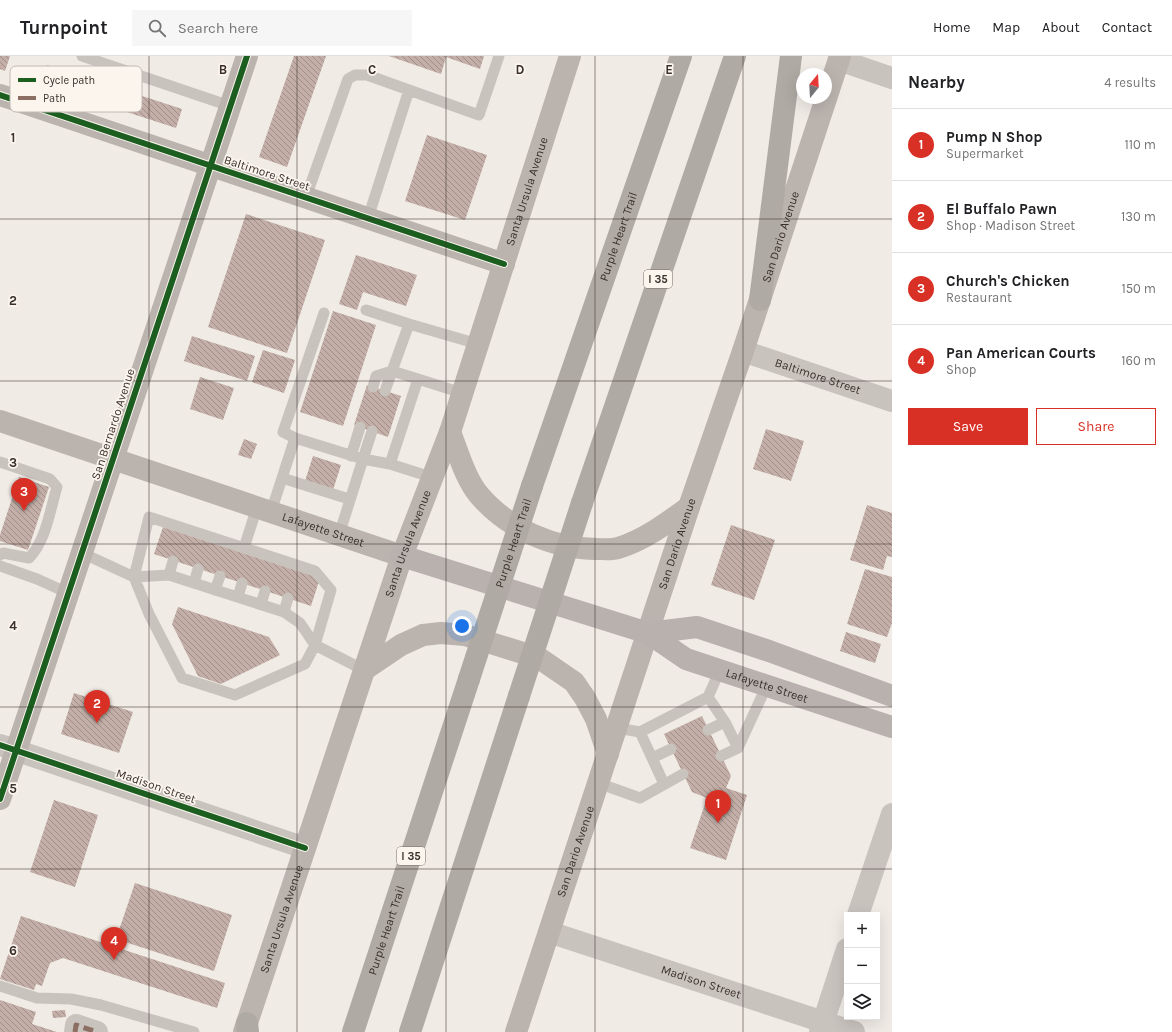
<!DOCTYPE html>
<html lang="en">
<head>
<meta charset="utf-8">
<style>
  body { margin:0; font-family:Karla,sans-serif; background:#f6f6f6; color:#202124 }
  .controls { position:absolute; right:12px; bottom:12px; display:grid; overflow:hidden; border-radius:0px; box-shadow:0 4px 16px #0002 }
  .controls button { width:36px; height:36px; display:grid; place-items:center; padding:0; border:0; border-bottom:1px solid #e0e0e0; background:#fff; color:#202124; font:20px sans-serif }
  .compass { position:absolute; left:796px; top:12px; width:36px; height:36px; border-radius:50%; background:#fff; box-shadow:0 4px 16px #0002; rotate:18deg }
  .you { position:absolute; left:462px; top:570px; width:14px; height:14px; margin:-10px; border:3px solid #fff; border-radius:50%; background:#1a73e8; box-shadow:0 0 0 6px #1a73e833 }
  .badge { display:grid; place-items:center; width:26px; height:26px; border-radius:50%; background:#d93025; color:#fff; font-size:13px; font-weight:700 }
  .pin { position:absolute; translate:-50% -33px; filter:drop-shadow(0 1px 2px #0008) }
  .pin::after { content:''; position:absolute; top:21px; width:14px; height:12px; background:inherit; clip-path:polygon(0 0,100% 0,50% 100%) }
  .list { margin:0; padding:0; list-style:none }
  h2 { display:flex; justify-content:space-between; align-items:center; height:52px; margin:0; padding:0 16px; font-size:17px }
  h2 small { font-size:13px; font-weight:400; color:#757577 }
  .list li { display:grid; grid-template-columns:26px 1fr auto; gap:12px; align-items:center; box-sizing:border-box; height:72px; padding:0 16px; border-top:1px solid #e0e0e0 }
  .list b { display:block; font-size:15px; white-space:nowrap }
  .list p { margin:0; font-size:13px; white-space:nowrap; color:#757577 }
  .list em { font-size:13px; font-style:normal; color:#757577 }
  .actions { display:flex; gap:8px; padding:12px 16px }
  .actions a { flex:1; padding:9px 0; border:1px solid #d93025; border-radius:0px; text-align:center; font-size:14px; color:#d93025 }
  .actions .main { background:#d93025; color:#fff }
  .icon { flex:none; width:22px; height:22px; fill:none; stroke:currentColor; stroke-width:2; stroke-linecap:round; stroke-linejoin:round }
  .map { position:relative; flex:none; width:892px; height:976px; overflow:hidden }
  header { display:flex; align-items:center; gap:24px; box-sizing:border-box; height:56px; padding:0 20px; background:#fff; border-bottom:1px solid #e0e0e0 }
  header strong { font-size:19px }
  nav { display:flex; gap:22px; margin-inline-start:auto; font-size:14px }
  .search { width:280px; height:36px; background:#f6f6f6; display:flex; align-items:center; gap:10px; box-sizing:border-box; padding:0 14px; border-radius:0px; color:#757577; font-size:15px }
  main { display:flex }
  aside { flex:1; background:#fff }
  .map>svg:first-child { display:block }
  .building { fill:url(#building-back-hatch) }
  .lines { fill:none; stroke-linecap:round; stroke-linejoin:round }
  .lane { stroke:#c9c3be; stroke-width:11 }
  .street { stroke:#c9c3be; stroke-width:22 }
  .secondary { stroke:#bab3ae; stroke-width:22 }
  .primary { stroke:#b8b1ad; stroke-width:22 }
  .highway { stroke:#afaaa4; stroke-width:22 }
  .highway-bridge { stroke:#afaaa4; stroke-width:22 }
  .quiet { stroke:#8d6e63; stroke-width:5; stroke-dasharray:10 5; stroke-linecap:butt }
  .cycleway-casing { stroke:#fbf5ee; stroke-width:8 }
  .cycleway { stroke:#1b5e20; stroke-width:6 }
  .grid { fill:none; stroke:#3b302b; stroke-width:1; stroke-opacity:0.55 }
  .labels { text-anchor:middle; stroke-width:3.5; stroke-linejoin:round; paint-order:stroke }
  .shield { fill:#fbf5ee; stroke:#756b66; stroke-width:1 }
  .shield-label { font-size:11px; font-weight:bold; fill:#3b302b }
  .street-label { font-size:12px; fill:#3b302b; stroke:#fbf5ee }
  .key { fill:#fbf5ee; stroke:#c1bab4; stroke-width:1 }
  .key-label { font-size:11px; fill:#3b302b }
  .grid-label { font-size:13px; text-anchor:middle; font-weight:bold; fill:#3b302b; stroke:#fbf5ee; stroke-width:3.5; stroke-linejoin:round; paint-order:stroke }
</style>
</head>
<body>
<header>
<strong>Turnpoint</strong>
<div class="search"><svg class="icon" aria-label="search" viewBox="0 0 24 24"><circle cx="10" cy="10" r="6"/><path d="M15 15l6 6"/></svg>Search here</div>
<nav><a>Home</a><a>Map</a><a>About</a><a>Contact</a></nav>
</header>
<main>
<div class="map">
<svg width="892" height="976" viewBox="0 0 892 976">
  <defs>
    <pattern id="building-back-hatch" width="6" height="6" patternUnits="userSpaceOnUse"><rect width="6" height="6" fill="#c3afa7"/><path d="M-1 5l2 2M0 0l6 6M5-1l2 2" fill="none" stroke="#a08f88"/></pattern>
  </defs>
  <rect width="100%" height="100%" fill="#f0ebe5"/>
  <path class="building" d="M0,0h10l-5,15 -5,-2z
    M294,0h32l-39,111 -28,-10z
    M389,0h95l-4,13 -34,-12 -5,17z
    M47,9l135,44 -6,19 -135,-44z
    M427,79l60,20 -22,65 -60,-19z
    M246,158l79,26 -38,113 -79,-26z
    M356,199l61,20 -11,31 -43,-14 -6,18 -18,-6z
    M333,255l43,14 -33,101 -43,-14z
    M192,280l63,20 -8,25 -63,-20z
    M263,294l32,10 -11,33 -32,-11z
    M200,321l34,11 -11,32 -33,-11z
    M367,329l34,11 -13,41 -34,-12z
    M766,373l38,12 -13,40 -38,-12z
    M244,383l13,5 -6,15 -13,-4z
    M313,400l28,9 -8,25 -28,-9z
    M19,421l30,10 -21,63 -28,-9v-6z
    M867,449l25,8v44l-5,-1 -4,14 -33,-10z
    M731,469l44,15 -21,60 -43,-15z
    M163,471l157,51 -9,28 -157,-52z
    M865,513l27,8v46l-5,14 -40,-13z
    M178,551l91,30 11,18 -59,29 -23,-8 -26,-52z
    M846,576l35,12 -6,19 -35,-12z
    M74,637l59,19 -14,41 -58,-19z
    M702,660l29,60 -5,12 21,7 -21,65 -36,-12 17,-50 -15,-6 -28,-58z
    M54,744l44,15 -23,72 -45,-15z
    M135,827l97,32 -18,56 -98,-32z
    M21,860l204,67 -8,25 -154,-50 -13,5 -8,23 -6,-2 -2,6 -34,-11z
    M0,944l36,12 -4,12 25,8h-57z
    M65,954l1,7 -13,1 -1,-7z"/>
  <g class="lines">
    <path class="lane" d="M82,0l148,50
      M306,141l42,-118 7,-4h12l112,40 20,-59
      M368,162l41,-128
      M366,254l43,14
      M418,323l-26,-8 17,-47 69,20
      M373,331l3,-11 16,-5
      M385,335l7,-20
      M372,375l-9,28 27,5 28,-85 44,14
      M295,382l-12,-6 41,-119
      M351,400l9,-29
      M0,406l50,17 7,8c-7,23 -11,54 -28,71l-26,-5 -3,2
      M390,408l44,14
      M282,422l67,21
      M271,456l24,-74 68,21 -24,76
      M149,461l166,54 16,19 -16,55 -10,19 -70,31 -53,-17 -33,-64 -15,-37z
      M244,492l13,-41
      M82,497l52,24 35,-2 115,37 16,11 15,22 49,25
      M0,510l37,13 31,14
      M169,519l4,-14
      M194,527l4,-14
      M215,534l5,-14
      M238,541l4,-14
      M261,548l4,-13
      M284,556l4,-14
      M708,641l12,-27
      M617,672l23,4
      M708,674l17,-8
      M738,692l29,-63
      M652,702l19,-9
      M598,727l42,15 43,-24
      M664,728l-24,-52 68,-35 17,25 13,26 -17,8
      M0,930l37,12 34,1 30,6 93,27"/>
    <g class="street">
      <path d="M839,4l53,18"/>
      <path id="s1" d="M743,295l149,50"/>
      <path d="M0,689l305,103"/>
      <path d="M858,859l34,-101"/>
      <path id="s2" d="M549,876l305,100"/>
      <path d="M75,976l1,-7 21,7"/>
      <path d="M820,976l27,-83"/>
    </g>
    <g class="secondary">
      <path d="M0,39l504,169"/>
      <path id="s3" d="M0,365l402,135"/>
      <path d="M450,376c8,20 15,46 29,63 29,34 75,54 118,54 7,0 15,1 21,-1 26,-8 49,-25 71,-41"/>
      <path d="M364,614l37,-25 22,-10 18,-2 24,2 74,23 35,24 11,16 11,21 12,35"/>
      <path d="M0,743l247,-743"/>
      <path id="s4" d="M244,976l158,-476 48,-124 120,-376"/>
      <path id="s5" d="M516,976l173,-525 54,-156 97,-295"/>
    </g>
    <g class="primary">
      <path id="s6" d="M402,500l246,77 38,26 206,68"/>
      <path d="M648,577l49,-6 72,24 123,45"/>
    </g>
    <g class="highway">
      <path d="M760,244l31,-244"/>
      <path id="s7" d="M532,430l149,-430"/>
      <path d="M582,447l153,-447"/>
      <path d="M247,967l1,9"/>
      <path id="s8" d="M353,976l116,-353"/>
      <path d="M410,976l109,-336"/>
    </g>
    <g class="highway-bridge">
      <path id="s9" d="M469,623l63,-193"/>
      <path d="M519,640l63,-193"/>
    </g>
    <path class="quiet" d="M75,976l1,-7 21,7"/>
    <g class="cycleway-casing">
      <path id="cycleway" d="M0,39l504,169
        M0,689l305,103
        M0,743l247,-743"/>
    </g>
    <use href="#cycleway" class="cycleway"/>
  </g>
  <path class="grid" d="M149,0v976M297,0v976M446,0v976M595,0v976M743,0v976M0,163h892M0,325h892M0,488h892M0,651h892M0,813h892"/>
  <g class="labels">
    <g class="shield">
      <rect x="644" y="214" width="28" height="18" rx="3"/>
      <rect x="397" y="791" width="28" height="18" rx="3"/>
    </g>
    <g class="shield-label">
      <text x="658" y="227">I 35</text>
      <text x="411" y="804">I 35</text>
    </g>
    <g class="street-label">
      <text transform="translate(267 117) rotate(18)" y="4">Baltimore Street</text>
      <text dy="4" stroke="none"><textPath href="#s4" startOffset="887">Santa Ursula Avenue</textPath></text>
      <text dy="4" stroke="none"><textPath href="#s7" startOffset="264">Purple Heart Trail</textPath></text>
      <text dy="4" stroke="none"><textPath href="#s5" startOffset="838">San Dario Avenue</textPath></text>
      <text dy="4" stroke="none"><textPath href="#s1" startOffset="79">Baltimore Street</textPath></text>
      <text transform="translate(113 368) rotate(-72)" y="4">San Bernardo Avenue</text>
      <text dy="4" stroke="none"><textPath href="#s3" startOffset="341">Lafayette Street</textPath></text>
      <text dy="4" stroke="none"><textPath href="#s9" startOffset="143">Purple Heart Trail</textPath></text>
      <text dy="4" stroke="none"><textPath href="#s4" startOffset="515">Santa Ursula Avenue</textPath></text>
      <text dy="4" stroke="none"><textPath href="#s5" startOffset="514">San Dario Avenue</textPath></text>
      <text dy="4" stroke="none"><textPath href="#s6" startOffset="389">Lafayette Street</textPath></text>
      <text transform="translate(156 730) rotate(19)" y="4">Madison Street</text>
      <text dy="4" stroke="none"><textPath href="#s5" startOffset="190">San Dario Avenue</textPath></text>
      <text dy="4" stroke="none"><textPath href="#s4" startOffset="119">Santa Ursula Avenue</textPath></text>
      <text dy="4" stroke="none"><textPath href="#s8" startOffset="107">Purple Heart Trail</textPath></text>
      <text dy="4" stroke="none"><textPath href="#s2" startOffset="160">Madison Street</textPath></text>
    </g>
  </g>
  <rect x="10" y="10" width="132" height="46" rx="6" class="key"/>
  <rect x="18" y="22" width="18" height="4" fill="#1b5e20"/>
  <rect x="18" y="40" width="18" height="4" fill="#8d6e63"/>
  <g class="key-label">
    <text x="43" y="28">Cycle path</text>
    <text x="43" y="46">Path</text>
  </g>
  <g class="grid-label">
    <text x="223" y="18">B</text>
    <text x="372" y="18">C</text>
    <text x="520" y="18">D</text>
    <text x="669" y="18">E</text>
    <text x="13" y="86">1</text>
    <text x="13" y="249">2</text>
    <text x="13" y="411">3</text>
    <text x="13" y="574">4</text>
    <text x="13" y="737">5</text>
    <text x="13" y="899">6</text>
  </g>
</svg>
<div class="controls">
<button>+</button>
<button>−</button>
<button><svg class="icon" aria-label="layers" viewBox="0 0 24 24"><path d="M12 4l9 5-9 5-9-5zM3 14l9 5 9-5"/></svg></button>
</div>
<svg class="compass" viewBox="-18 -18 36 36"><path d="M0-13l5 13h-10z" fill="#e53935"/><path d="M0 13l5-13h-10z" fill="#757577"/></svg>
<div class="you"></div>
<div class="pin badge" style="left:718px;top:767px">1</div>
<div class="pin badge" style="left:97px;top:667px">2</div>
<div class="pin badge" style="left:24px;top:455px">3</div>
<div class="pin badge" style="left:114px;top:904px">4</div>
</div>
<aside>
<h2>Nearby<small>4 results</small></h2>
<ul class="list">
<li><span class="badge">1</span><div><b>Pump N Shop</b><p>Supermarket</p></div><em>110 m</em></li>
<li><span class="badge">2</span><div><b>El Buffalo Pawn</b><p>Shop · Madison Street</p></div><em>130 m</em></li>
<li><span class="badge">3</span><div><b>Church's Chicken</b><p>Restaurant</p></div><em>150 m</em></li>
<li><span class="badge">4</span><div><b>Pan American Courts</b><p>Shop</p></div><em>160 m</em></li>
</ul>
<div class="actions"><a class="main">Save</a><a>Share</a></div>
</aside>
</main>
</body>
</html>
